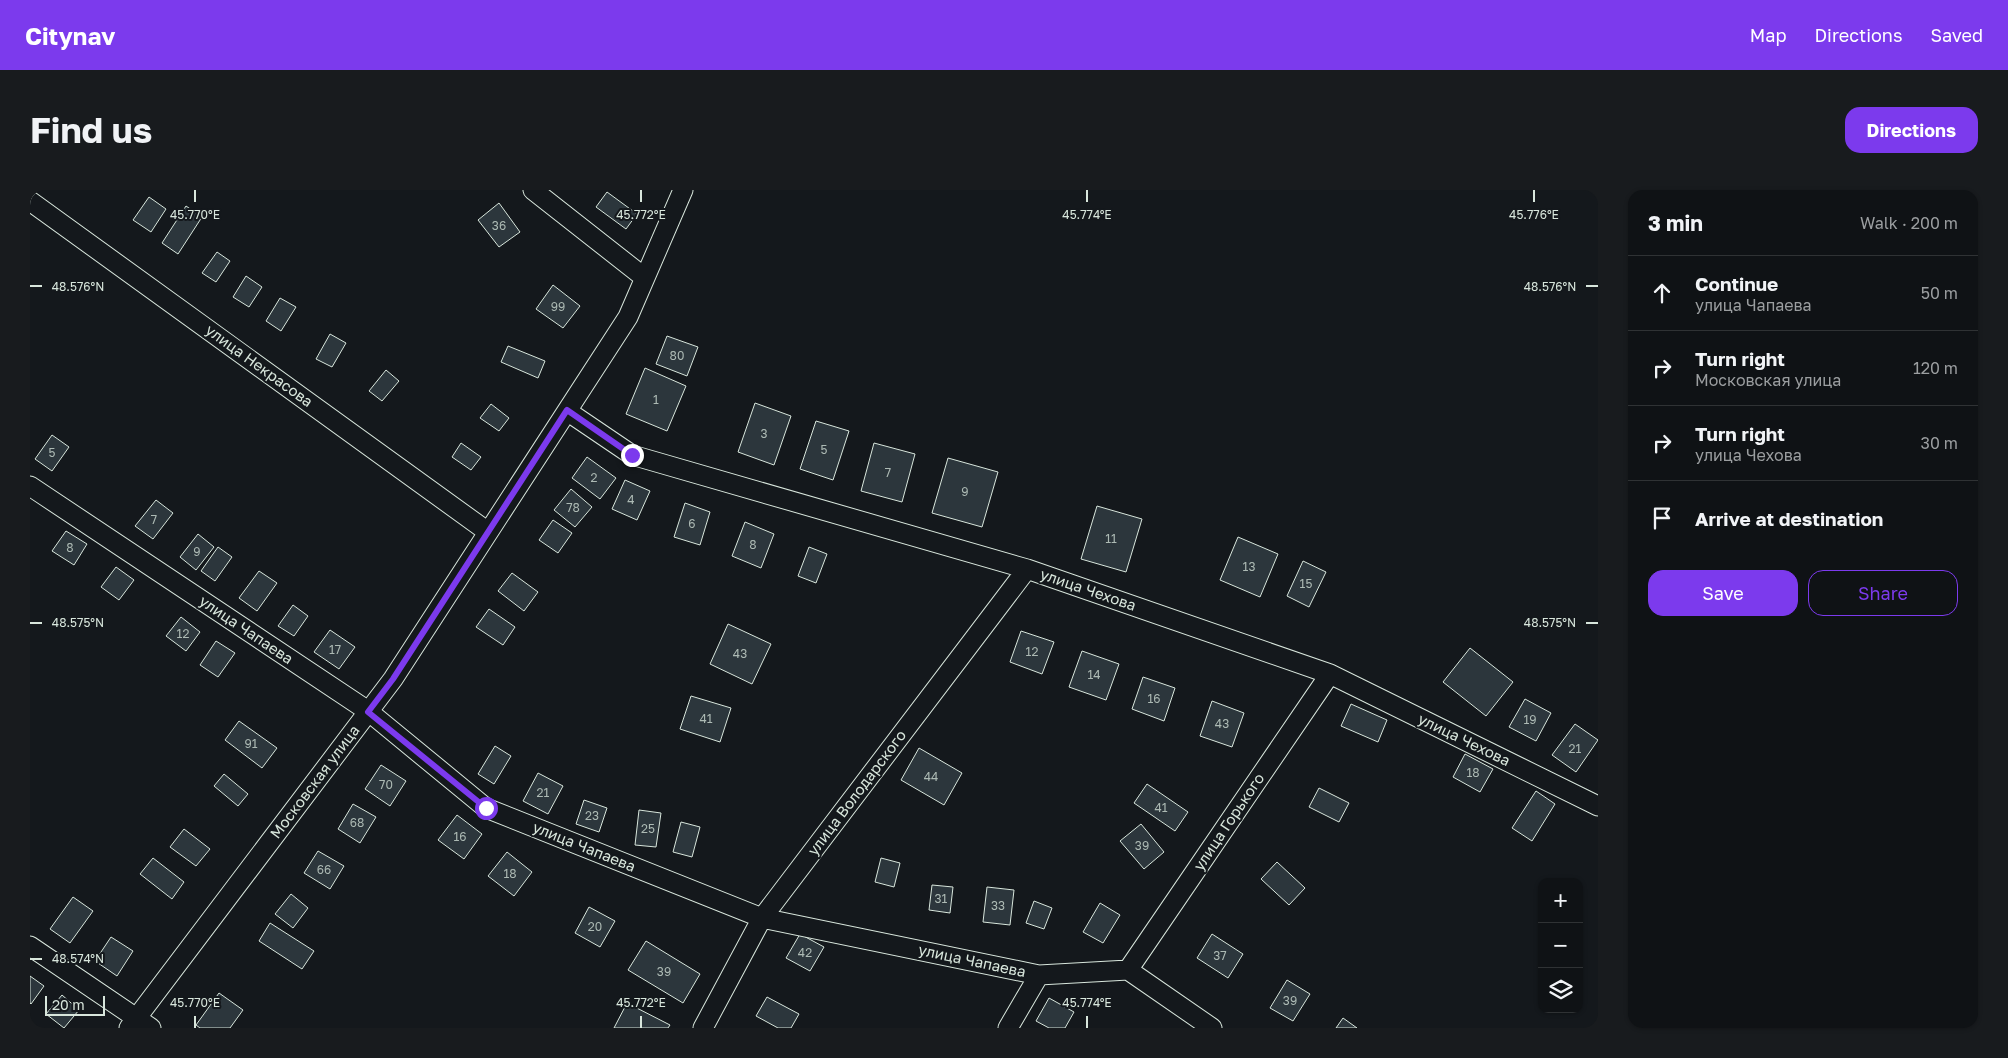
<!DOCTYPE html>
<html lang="en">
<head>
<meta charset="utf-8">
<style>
  body { margin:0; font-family:"Golos Text",sans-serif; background:#181b1e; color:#f1f3f6 }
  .controls { position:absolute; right:15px; bottom:15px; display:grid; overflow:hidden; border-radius:10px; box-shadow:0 1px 4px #0004 }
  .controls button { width:45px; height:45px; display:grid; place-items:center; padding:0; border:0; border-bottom:1px solid #2f3234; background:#0f1215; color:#f1f3f6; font:25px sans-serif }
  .scale { position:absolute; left:15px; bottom:12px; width:60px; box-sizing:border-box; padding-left:5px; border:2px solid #d8e6dc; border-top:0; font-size:14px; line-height:18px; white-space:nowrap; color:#d8e6dc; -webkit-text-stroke:4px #14181c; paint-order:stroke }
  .stop { position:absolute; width:15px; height:15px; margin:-11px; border:4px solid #7c3aed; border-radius:50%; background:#fff }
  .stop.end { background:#7c3aed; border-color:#fff; box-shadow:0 1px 5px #0008 }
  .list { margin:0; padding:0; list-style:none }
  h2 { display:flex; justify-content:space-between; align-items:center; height:65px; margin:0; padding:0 20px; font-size:21px }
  h2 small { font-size:16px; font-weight:400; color:#9b9ea0 }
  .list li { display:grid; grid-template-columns:32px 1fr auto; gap:15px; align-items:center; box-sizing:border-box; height:75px; padding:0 20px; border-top:1px solid #2f3234 }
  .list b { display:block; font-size:19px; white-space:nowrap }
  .list p { margin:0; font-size:16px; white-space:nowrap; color:#9b9ea0 }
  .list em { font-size:16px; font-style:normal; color:#9b9ea0 }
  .actions { display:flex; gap:10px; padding:15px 20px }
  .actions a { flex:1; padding:11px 0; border:1px solid #7c3aed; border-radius:15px; text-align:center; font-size:18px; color:#7c3aed }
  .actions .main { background:#7c3aed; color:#fff }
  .icon { flex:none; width:28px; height:28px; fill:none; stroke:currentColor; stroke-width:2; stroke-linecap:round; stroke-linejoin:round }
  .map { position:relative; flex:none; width:1568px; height:838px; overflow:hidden; border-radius:15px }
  header { display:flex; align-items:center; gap:30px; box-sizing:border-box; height:70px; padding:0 25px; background:#7c3aed; color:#fff }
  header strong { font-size:24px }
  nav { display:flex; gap:28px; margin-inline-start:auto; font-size:18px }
  .intro { display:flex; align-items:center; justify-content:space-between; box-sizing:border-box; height:120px; padding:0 30px }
  h1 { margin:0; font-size:35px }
  .button { padding:12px 22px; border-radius:15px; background:#7c3aed; color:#fff; font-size:18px; font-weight:700 }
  main { display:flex; gap:30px; padding:0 30px }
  aside { flex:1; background:#0f1215; border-radius:15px; box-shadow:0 1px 4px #0004 }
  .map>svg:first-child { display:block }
  .building { fill:#2c363c; stroke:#d8e6dc }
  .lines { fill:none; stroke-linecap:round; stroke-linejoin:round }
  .minor-casing { stroke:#d8e6dc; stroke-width:21 }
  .minor { stroke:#14181c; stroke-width:19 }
  .route { stroke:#7c3aed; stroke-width:6 }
  .ticks { fill:none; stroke:#d8e6dc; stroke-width:2 }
  .labels { text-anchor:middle; stroke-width:4; stroke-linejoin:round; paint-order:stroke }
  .number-label { font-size:12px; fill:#adbab4 }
  .street-label { font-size:15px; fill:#d8e6dc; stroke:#14181c }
  .ticks-label { font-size:12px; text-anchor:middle; fill:#d8e6dc; stroke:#14181c; stroke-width:4; stroke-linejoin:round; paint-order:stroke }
</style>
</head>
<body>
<header>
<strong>Citynav</strong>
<nav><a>Map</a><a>Directions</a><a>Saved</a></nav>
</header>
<div class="intro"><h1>Find us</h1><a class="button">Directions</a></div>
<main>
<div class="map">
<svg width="1568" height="838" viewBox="0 0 1568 838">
  <rect width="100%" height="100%" fill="#14181c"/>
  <path class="building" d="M577,2l30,22 -11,15 -30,-22z
    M119,7l17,12 -15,23 -18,-12z
    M469,13l21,29 -21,15 -21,-27z
    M156,16l16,11 -24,37 -16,-11z
    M187,62l13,9 -14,21 -14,-9z
    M216,86l16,11 -13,20 -16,-10z
    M523,95l27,21 -17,22 -27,-19z
    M250,108l16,9 -15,24 -15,-10z
    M300,144l16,9 -14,24 -16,-8z
    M637,146l31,11 -11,29 -31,-12z
    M478,156l37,15 -7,17 -37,-16z
    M615,178l41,18 -19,45 -41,-17z
    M356,180l13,11 -17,20 -13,-10z
    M725,213l36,13 -17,49 -36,-13z
    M461,214l18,14 -10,13 -19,-13z
    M786,231l33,10 -16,49 -33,-11z
    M22,245l17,12 -17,24 -17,-12z
    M431,253l20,14 -10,13 -19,-13z
    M844,253l41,11 -13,48 -41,-11z
    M557,267l29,21 -16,21 -28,-21z
    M918,268l50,14 -16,55 -50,-14z
    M595,290l25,11 -13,29 -25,-11z
    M541,299l21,18 -17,20 -21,-17z
    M126,310l17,13 -20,26 -18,-13z
    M655,313l25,9 -10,33 -26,-8z
    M1067,316l45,13 -16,53 -45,-13z
    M523,330l19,13 -14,20 -19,-13z
    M715,332l29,12 -13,34 -29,-12z
    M36,341l21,13 -13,21 -22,-14z
    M168,344l16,13 -18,23 -16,-13z
    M1208,347l40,17 -18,43 -40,-17z
    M188,357l14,10 -17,24 -14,-10z
    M779,357l18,7 -11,29 -18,-7z
    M1273,371l23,11 -17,35 -22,-11z
    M86,377l18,13 -15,20 -18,-13z
    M229,381l18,12 -20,28 -18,-13z
    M482,383l26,19 -14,19 -26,-20z
    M263,415l15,11 -14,20 -16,-10z
    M459,419l26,18 -12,18 -27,-18z
    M151,427l19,15 -14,19 -20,-15z
    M698,434l43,20 -19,40 -42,-20z
    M300,440l25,17 -16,22 -25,-17z
    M991,441l33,11 -12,32 -32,-12z
    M186,451l19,12 -17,24 -18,-12z
    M1440,458l43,34 -27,34 -43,-34z
    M1052,461l37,13 -13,36 -37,-13z
    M1113,487l32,11 -11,33 -32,-12z
    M661,506l40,12 -11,34 -40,-13z
    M1495,509l26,14 -15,28 -27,-14z
    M1182,511l32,12 -12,34 -32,-11z
    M1321,514l36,16 -9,22 -37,-16z
    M209,531l38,27 -15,20 -37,-28z
    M1545,534l23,16 -22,32 -24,-17z
    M465,556l16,10 -17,28 -16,-10z
    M889,558l43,25 -18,32 -43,-25z
    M1435,564l28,15 -13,23 -27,-15z
    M351,575l25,16 -16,25 -25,-17z
    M508,583l25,13 -15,28 -25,-13z
    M194,584l24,20 -10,12 -24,-20z
    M1117,594l41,28 -13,19 -41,-28z
    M1289,598l30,15 -10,19 -30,-15z
    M1506,601l19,13 -23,37 -20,-13z
    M554,610l23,8 -8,24 -23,-8z
    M323,614l23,13 -16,26 -22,-14z
    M609,620l22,3 -5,34 -21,-2z
    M427,625l25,19 -18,25 -26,-19z
    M651,632l19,5 -8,30 -19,-5z
    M1111,634l23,28 -20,17 -24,-28z
    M154,639l26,20 -14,17 -26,-19z
    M288,661l26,15 -14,23 -26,-16z
    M477,662l25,20 -18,24 -26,-20z
    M123,668l31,24 -12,17 -32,-25z
    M851,668l19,5 -6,24 -19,-5z
    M1247,672l28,26 -16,17 -28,-26z
    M902,695l21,2 -3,26 -21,-3z
    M957,697l27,3 -4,35 -27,-3z
    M261,704l17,14 -15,20 -18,-14z
    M43,707l20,14 -23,32 -20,-14z
    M1004,711l18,7 -8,21 -18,-6z
    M1070,713l20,12 -17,28 -20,-11z
    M559,717l26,14 -15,26 -25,-14z
    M240,733l44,28 -12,18 -43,-28z
    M770,744l24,13 -14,24 -24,-13z
    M1182,744l31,20 -15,24 -31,-20z
    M81,747l22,14 -16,25 -22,-15z
    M616,751l54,33 -17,29 -55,-33z
    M0,786l14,10 -13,18 -1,-1z
    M1257,790l23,14 -17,27 -23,-13z
    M189,803l24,17 -13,18h-30l-4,-3z
    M32,805l17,15 -15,18 -18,-14z
    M737,807l32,17 -8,14h-13l-22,-12z
    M1019,808l25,14 -9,16h-16l-13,-7z
    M597,813l43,22 -2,3h-54z
    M1313,828l14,10h-21z"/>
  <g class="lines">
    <g class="minor-casing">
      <path id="minor" d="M503,0l112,88
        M0,11l458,331
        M537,221l65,44 395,114 303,105 268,132
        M0,296l338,225 118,97 276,110 277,57 89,-5 84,58
        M0,756l121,82
        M1098,780l202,-296
        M99,838l264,-349 235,-362 55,-127
        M673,838l59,-110 265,-349
        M978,838l31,-53"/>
    </g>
    <use href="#minor" class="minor"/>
  </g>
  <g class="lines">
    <path class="route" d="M456,618l-118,-96 25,-33 174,-269 65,45"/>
  </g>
  <path class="ticks" d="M165,0v12M611,0v12M1057,0v12M1504,0v12M0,96h12M1556,96h12M0,433h12M1556,433h12M0,769h12M165,826v12M611,826v12M1057,826v12"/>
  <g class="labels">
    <g class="number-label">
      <text x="469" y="40">36</text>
      <text x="528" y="121">99</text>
      <text x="647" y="170">80</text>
      <text x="626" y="214">1</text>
      <text x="734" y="248">3</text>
      <text x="794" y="264">5</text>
      <text x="22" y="267">5</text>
      <text x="858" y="287">7</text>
      <text x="564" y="292">2</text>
      <text x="935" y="306">9</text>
      <text x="601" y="314">4</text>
      <text x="543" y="322">78</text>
      <text x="124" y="334">7</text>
      <text x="662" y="338">6</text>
      <text x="1081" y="353">11</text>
      <text x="723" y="359">8</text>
      <text x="40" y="362">8</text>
      <text x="167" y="366">9</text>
      <text x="1219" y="381">13</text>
      <text x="1276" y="398">15</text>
      <text x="153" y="448">12</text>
      <text x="305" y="464">17</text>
      <text x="1002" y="466">12</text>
      <text x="710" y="468">43</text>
      <text x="1064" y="489">14</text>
      <text x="1124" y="513">16</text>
      <text x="676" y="533">41</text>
      <text x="1500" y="534">19</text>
      <text x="1192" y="538">43</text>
      <text x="221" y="558">91</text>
      <text x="1545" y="563">21</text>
      <text x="1443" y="587">18</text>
      <text x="901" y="591">44</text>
      <text x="356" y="599">70</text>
      <text x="513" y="607">21</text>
      <text x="1131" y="622">41</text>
      <text x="562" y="630">23</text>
      <text x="327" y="637">68</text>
      <text x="618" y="643">25</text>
      <text x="430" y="651">16</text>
      <text x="1112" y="660">39</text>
      <text x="294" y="684">66</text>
      <text x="480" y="688">18</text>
      <text x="911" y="713">31</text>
      <text x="968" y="720">33</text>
      <text x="565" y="741">20</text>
      <text x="775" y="767">42</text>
      <text x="1190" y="770">37</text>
      <text x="634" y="786">39</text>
      <text x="1260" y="815">39</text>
    </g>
    <g class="street-label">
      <text transform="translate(229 176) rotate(36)" y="5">улица Некрасова</text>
      <text transform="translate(1058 400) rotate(19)" y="5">улица Чехова</text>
      <text transform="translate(216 440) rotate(34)" y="5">улица Чапаева</text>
      <text transform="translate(1434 550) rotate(26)" y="5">улица Чехова</text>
      <text transform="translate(285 592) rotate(-53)" y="5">Московская улица</text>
      <text transform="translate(827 603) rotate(-53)" y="5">улица Володарского</text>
      <text transform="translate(1199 632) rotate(-56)" y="5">улица Горького</text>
      <text transform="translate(554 657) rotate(22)" y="5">улица Чапаева</text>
      <text transform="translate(942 771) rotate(12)" y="5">улица Чапаева</text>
    </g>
  </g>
  <g class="ticks-label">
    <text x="165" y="29">45.770°E</text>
    <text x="611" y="29">45.772°E</text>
    <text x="1057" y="29">45.774°E</text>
    <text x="1504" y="29">45.776°E</text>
    <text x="48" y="101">48.576°N</text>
    <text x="1520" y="101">48.576°N</text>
    <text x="48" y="437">48.575°N</text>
    <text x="1520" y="437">48.575°N</text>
    <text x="48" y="773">48.574°N</text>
    <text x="165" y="817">45.770°E</text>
    <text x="611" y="817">45.772°E</text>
    <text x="1057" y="817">45.774°E</text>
  </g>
</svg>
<div class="controls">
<button>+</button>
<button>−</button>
<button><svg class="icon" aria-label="layers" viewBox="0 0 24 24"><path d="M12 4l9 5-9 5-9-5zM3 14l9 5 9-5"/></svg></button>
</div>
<div class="scale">20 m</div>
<div class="stop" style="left:456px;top:618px"></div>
<div class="stop end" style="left:602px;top:265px"></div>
</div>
<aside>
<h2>3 min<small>Walk · 200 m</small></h2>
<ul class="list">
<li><svg class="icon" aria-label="ahead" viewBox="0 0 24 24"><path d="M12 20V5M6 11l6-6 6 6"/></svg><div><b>Continue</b><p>улица Чапаева</p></div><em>50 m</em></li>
<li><svg class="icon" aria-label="right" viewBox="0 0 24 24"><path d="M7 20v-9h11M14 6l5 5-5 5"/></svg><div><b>Turn right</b><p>Московская улица</p></div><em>120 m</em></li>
<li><svg class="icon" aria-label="right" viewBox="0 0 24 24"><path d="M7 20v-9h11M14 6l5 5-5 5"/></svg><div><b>Turn right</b><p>улица Чехова</p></div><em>30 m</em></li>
<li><svg class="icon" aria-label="arrive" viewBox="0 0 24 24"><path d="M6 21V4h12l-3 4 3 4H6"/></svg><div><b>Arrive at destination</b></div></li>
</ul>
<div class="actions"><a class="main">Save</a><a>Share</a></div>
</aside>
</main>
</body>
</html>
